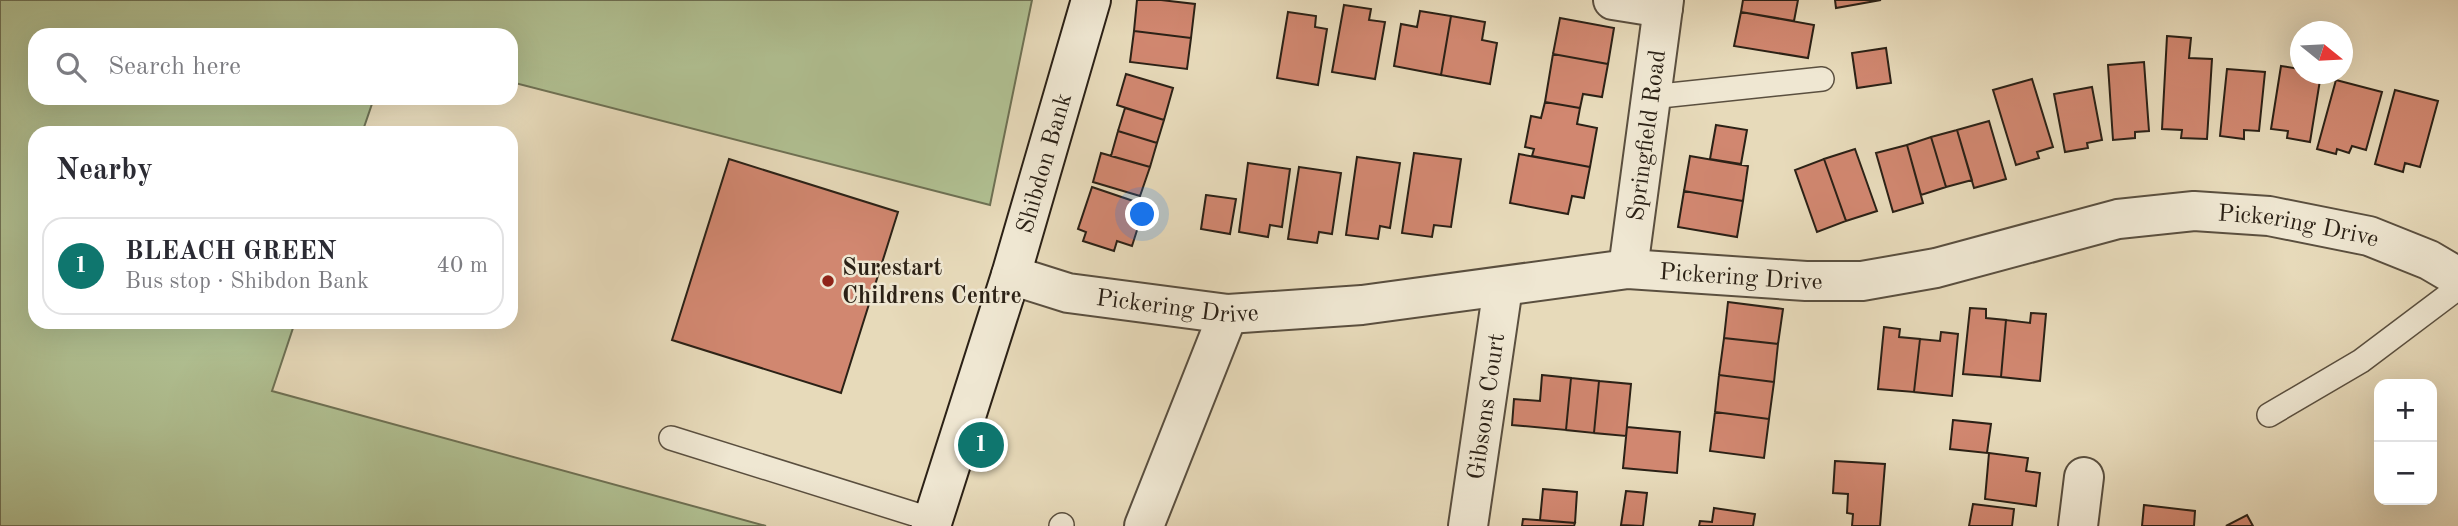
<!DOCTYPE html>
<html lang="en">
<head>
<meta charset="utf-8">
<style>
  body { margin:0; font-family:"Old Standard TT",serif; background:#f2f2f3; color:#2b2b33 }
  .controls { position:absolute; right:21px; bottom:21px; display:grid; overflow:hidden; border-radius:14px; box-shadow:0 7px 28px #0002 }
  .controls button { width:63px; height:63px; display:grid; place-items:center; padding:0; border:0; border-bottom:2px solid #e1e1e2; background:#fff; color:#2b2b33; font:35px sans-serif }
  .compass { position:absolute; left:2290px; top:21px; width:63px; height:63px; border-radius:50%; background:#fff; box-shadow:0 7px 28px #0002; rotate:108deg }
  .you { position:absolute; left:1143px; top:215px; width:24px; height:24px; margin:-18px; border:5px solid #fff; border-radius:50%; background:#1a73e8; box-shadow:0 0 0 10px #1a73e833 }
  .badge { display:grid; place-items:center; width:46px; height:46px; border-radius:50%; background:#0f766e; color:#fff; font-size:23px; font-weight:700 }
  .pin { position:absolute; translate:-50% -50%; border:4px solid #fff; box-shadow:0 2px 7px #0006 }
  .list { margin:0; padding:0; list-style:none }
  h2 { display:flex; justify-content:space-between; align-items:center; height:91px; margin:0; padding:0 28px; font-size:30px }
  h2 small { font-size:23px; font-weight:400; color:#7c7c81 }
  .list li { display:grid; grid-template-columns:46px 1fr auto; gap:21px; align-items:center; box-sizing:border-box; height:98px; margin:0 14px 14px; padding:0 14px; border:2px solid #e1e1e2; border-radius:21px }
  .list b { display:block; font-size:26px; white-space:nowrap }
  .list p { margin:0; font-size:23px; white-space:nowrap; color:#7c7c81 }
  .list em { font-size:23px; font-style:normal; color:#7c7c81 }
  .icon { flex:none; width:38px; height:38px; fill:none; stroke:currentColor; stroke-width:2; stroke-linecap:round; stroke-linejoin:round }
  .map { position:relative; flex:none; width:2458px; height:526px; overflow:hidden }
  .search { position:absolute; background:#fff; box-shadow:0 7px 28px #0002; left:28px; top:28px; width:490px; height:77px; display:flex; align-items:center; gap:18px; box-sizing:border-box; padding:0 24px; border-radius:21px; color:#7c7c81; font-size:26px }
  .panel { position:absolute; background:#fff; box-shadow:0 7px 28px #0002; left:28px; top:126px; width:490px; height:203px; border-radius:21px }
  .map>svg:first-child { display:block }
  .green { fill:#b1c193; stroke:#6e7154; stroke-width:2 }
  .building { fill:#d18770; stroke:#2b2116; stroke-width:2 }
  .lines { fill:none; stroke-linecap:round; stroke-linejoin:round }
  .lane-casing { stroke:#5a4f3f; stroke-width:26 }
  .street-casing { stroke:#5a4f3f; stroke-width:42 }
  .secondary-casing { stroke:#2b2116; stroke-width:42 }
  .lane { stroke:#efe7d2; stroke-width:23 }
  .street { stroke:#efe7d2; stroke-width:38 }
  .secondary { stroke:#efe7d2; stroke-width:38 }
  .poi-dot { fill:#8f2418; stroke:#efe7d2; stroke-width:2.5 }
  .labels { text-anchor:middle; stroke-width:5; stroke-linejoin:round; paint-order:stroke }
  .street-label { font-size:24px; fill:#2b2116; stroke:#efe7d2 }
  .poi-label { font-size:24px; font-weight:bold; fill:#2b2116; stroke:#efe7d2; text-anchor:start }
</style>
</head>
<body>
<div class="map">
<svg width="2458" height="526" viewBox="0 0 2458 526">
  <rect width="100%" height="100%" fill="#e7daba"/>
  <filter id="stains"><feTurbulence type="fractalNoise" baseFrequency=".00286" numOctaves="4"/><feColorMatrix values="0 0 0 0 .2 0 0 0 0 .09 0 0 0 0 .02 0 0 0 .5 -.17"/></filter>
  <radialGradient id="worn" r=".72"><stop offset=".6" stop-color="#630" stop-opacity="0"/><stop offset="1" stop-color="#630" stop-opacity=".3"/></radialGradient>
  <path class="green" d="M0,0h1032l-42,205 -479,-123v-47h-476v63h339l-12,35h-327v189h260l-23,69 494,135h-766z"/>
  <path class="building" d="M1137,0h24l34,4 -4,34 -57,-7z
    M1743,0h55l-4,21 -53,-9z
    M1835,0h46l-45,8z
    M1344,5l27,4 -2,11 16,2 -10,57 -43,-7z
    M1420,11l31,5 -10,59 -47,-9 7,-42 16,3z
    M1288,12l28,4 -1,11 12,2 -9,56 -41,-7z
    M1741,12l73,13 -6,33 -74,-12z
    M1451,16l34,6 -3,18 15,3 -7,41 -49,-9z
    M1560,18l54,10 -6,36 -55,-10z
    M1134,31l57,7 -4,31 -57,-7z
    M2167,36l24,2 -2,20 23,1 -5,80 -26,-1 1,-8 -20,-1z
    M1886,48l5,35 -34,5 -5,-35z
    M1553,54l55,10 -6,33 -19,-3 -3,14 -35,-6z
    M2144,62l5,69 -14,1v6l-22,2 -5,-75z
    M2281,66l19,3v5h21l-11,68 -23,-4 1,-7 -17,-2z
    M2227,69l38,3 -6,59 -15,-1v9l-24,-3z
    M1126,74l47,14 -9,32 -47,-15z
    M2032,79l21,68 -16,5 2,6 -23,7 -23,-75z
    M2336,80l46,12 -16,58 -14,-4 -3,7 -12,-4 -1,5 -19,-5z
    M2092,87l10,53 -15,3 1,5 -23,4 -11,-58z
    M2395,90l43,11 -18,66 -15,-4 -2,9 -28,-8z
    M1545,102l35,6 -3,16 20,4 -7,39 -58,-11 2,-7 -9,-2 6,-31 10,2z
    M1125,108l39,12 -7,23 -39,-12z
    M1989,121l17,58 -32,9 -17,-58z
    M1716,125l31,5 -6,34 -31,-5z
    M1957,130l15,50 -26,7 -15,-50z
    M1118,131l39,12 -7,24 -39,-11z
    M1931,137l15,50 -25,8 -14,-50z
    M1907,145l16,58 -30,9 -17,-59z
    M1855,149l22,62 -31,10 -22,-62z
    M1101,153l49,14 -10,29 -47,-14z
    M1414,153l47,6 -10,68 -17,-2 -2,12 -30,-4z
    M1519,154l71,13 -6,31 -12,-2 -4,18 -58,-11z
    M1690,156l58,10 -5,35 -59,-10z
    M1357,157l43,6 -10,65 -10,-2 -2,13 -32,-4z
    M729,159l169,53 -57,181 -169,-53z
    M1824,159l22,62 -29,11 -22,-62z
    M1248,163l42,6 -8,58 -12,-2 -2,12 -29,-5z
    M1299,167l42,6 -9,61 -13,-2 -2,11 -29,-4z
    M1092,187l53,18 -13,41 -15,-5 -3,10 -31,-10 3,-9 -8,-3z
    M1684,191l59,10 -6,36 -59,-10z
    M1206,195l30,4 -6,35 -29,-5z
    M1728,302l55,7 -5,35 -54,-6z
    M1970,308l16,1v9l20,2 -5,57 -38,-3z
    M2031,313l15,1 -6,67 -39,-4 5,-57 24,3z
    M1884,327l16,2 -1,8 21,2 -6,53 -36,-3z
    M1941,332l17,2 -6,62 -38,-4 6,-53 20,2z
    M1724,338l54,6 -4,38 -55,-7z
    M1542,375l29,3 -5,52 -54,-5 2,-26 26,2z
    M1719,375l55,7 -5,37 -54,-7z
    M1571,378l28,3 -5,52 -28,-3z
    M1599,381l32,3 -5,52 -32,-3z
    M1715,412l54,7 -5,39 -54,-7z
    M1953,420l38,4 -4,29 -37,-4z
    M1627,427l53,5 -3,41 -54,-5z
    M1989,453l39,5 -2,13 14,2 -4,33 -51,-7z
    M1835,461l50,3 -5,62h-28l1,-12 -6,-1 1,-19 -15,-1z
    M1543,489l34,3 -2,31 -35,-3z
    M1626,491l21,2 -4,33 -22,-1z
    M1973,504l41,5 -2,17h-43z
    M2144,505l51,6 -1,15h-52z
    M1714,508l41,6 -2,12h-54l1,-5 12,1z
    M2247,515l6,11h-27z
    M1523,519l52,4 -1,3h-52z"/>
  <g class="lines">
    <g class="lane-casing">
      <path id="lane" d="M1651,97l171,-18
        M2269,415l92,-54 97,-73
        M671,438l262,82
        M1061,526l1,-1"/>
    </g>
    <g class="street-casing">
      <g id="street">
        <path d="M1613,0l50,8"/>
        <path id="s1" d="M1628,269l36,-269"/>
        <path id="s2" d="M1011,275l57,18 160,21 134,-9 266,-36 178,12h56l74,-13 182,-49 76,-8 75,5 100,20 60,24 29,17"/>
        <path d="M1144,526l84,-212"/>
        <path id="s3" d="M1468,526l35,-239"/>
        <path d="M2078,526l6,-49"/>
      </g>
    </g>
    <g class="secondary-casing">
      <g id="secondary">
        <path id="s4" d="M931,526l80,-251 80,-275"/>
      </g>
    </g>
    <use href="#lane" class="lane"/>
    <use href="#street" class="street"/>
    <use href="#secondary" class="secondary"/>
  </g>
  <circle class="poi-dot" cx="828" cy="281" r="7"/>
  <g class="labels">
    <g class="street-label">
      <text dy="8" stroke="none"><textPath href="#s1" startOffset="135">Springfield Road</textPath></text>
      <text dy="8" stroke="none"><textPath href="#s4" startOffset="380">Shibdon Bank</textPath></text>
      <text dy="8" stroke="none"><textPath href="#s2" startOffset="1304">Pickering Drive</textPath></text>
      <text dy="8" stroke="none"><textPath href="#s2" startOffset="737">Pickering Drive</textPath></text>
      <text dy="8" stroke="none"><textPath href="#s2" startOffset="170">Pickering Drive</textPath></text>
      <text dy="8" stroke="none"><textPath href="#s3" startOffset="121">Gibsons Court</textPath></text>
    </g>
    <g class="poi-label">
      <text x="842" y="275">Surestart<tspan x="842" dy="28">Childrens Centre</tspan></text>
    </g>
  </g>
  <rect width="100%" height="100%" filter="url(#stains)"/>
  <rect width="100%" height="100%" fill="url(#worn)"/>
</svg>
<div class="controls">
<button>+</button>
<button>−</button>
</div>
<svg class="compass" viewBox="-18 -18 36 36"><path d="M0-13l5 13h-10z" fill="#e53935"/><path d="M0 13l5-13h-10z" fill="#7c7c81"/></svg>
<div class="you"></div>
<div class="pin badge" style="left:981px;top:445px">1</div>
<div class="search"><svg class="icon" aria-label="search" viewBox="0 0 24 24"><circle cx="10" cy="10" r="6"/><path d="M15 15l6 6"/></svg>Search here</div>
<section class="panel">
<h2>Nearby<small></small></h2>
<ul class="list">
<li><span class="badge">1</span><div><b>BLEACH GREEN</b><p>Bus stop · Shibdon Bank</p></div><em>40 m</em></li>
</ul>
</section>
</div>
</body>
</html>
